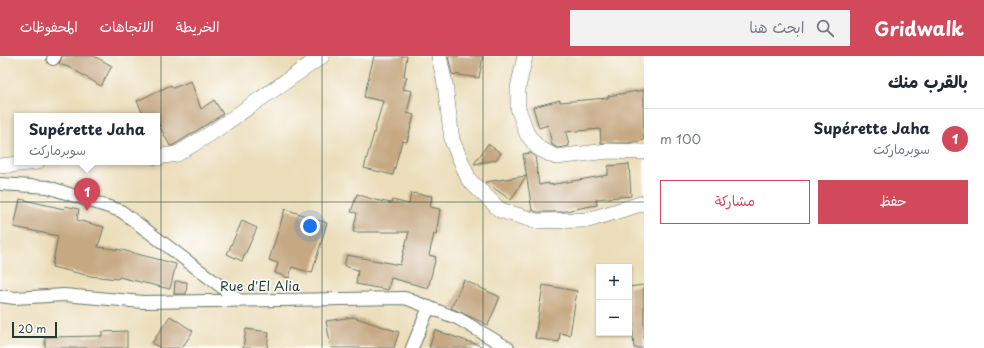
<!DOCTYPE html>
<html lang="ar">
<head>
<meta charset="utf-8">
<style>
  body { margin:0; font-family:"Playpen Sans","Playpen Sans Arabic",sans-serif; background:#f2f2f3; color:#1f2937; direction:rtl }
  .controls { position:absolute; right:12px; bottom:12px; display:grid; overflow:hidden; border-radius:0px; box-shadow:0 1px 3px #0004 }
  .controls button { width:36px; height:36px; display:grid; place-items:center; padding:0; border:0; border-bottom:1px solid #e0e1e3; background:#fff; color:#1f2937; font:20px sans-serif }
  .scale { position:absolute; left:12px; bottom:10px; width:45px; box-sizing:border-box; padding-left:4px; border:2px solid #1f3d34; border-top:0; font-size:11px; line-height:14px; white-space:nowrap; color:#1f3d34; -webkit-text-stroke:3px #fff; paint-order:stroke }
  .you { position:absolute; left:310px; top:170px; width:14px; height:14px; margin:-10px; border:3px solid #fff; border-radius:50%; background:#1a73e8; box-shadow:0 0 0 6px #1a73e833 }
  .badge { display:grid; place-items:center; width:26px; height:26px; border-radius:50%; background:#d1495b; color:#fff; font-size:13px; font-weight:700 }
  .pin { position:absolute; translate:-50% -33px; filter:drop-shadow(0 1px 2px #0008) }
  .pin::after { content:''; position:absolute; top:21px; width:14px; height:12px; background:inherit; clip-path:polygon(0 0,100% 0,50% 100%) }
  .popup { position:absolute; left:14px; top:57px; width:146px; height:52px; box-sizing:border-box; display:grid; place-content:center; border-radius:0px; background:#fff; filter:drop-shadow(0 1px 3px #0005); font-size:13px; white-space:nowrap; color:#747a83 }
  .popup b { font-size:15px; color:#1f2937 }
  .popup::after { content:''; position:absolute; left:50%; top:100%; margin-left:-8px; border:8px solid transparent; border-top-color:#fff }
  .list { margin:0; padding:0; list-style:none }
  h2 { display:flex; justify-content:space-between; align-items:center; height:52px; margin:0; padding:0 16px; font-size:17px }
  h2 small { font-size:13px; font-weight:400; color:#747a83 }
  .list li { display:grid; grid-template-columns:26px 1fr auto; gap:12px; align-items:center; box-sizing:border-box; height:60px; padding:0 16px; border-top:1px solid #e0e1e3 }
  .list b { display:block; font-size:15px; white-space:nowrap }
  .list p { margin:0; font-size:13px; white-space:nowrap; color:#747a83 }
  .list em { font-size:13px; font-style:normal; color:#747a83 }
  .actions { display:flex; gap:8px; padding:12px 16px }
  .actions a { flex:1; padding:9px 0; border:1px solid #d1495b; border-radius:0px; text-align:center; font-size:14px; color:#d1495b }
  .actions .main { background:#d1495b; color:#fff }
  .icon { flex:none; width:22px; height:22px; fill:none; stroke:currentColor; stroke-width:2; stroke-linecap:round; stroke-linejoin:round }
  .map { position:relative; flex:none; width:644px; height:292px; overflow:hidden; direction:ltr }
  header { display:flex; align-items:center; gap:24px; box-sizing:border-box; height:56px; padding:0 20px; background:#d1495b; color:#fff }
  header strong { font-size:19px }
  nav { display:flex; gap:22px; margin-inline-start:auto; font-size:14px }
  .search { width:280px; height:36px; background:#f2f2f3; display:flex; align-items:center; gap:10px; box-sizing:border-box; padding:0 14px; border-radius:0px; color:#747a83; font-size:15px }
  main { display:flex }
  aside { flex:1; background:#fff }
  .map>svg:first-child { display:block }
  .building { fill:#c6a983 }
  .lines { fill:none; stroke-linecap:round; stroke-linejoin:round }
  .minor-casing { stroke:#667563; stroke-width:14 }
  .tertiary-casing { stroke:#667563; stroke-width:16 }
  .minor { stroke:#fff; stroke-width:12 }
  .tertiary { stroke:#fff; stroke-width:15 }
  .grid { fill:none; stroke:#1f3d34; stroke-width:1; stroke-opacity:0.55 }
  .labels { text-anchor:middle; stroke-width:3; stroke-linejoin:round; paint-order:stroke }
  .street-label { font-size:13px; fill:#1f3d34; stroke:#fff }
</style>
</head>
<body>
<header>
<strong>Gridwalk</strong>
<div class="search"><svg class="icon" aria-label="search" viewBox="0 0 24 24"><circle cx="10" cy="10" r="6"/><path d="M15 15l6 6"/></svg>ابحث هنا</div>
<nav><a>الخريطة</a><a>الاتجاهات</a><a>المحفوظات</a></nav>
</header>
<main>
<aside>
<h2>بالقرب منك<small></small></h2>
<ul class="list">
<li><span class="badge">1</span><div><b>Supérette Jaha</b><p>سوبرماركت</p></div><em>100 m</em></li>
</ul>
<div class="actions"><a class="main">حفظ</a><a>مشاركة</a></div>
</aside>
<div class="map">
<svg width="644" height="292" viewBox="0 0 644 292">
  <rect width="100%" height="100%" fill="#fff"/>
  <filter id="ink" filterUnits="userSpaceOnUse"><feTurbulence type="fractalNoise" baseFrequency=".025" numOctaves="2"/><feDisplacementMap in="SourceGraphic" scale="8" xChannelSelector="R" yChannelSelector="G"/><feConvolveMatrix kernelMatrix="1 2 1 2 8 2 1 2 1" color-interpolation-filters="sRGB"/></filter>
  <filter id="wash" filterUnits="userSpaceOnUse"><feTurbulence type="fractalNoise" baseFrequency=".012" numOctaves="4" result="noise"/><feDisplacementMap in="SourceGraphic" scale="16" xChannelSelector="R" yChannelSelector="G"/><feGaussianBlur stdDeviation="0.9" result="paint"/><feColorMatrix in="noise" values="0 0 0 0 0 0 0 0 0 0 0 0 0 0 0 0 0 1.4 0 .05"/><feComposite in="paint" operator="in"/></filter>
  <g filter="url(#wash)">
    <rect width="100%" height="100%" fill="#ebddb9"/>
    <g id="blocks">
      <path class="building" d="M62,0h32l18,10 -11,20 -30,-18 -12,-4z
        M374,0h33l-3,20 3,1 -4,12 9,2 -5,22 7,2 -7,27 -5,-1 -9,34 -29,-7 19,-67 -19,-4z
        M448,0h35l-4,22 -27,-4z
        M191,25l10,28 13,-9 9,14 -49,31 -4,1 -13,-25v-5h-13l-7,-15 34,-16 2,3z
        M644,34v50l-16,3h-27l-1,-14 -34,3 3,14 -11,2 -6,-3 -4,-20 -9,3 -6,-21 27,-7v2l48,-4v-2z
        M488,88l13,9 -5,7 -22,4z
        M531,97l4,3 4,29 10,-2v2l59,-10v-9l21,-2 2,32 -35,3 1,6 -37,7h-23l-5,-2 -9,-56z
        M526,120l-15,24 -26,-18z
        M411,137l21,3 -2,11 10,2 -4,26 -2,-1 -5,21 7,2 -8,31 -37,-10 -3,12 -32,-6 2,-14 -14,-4 3,-11 53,10 9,-33h-56l4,-19 -6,-1 6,-18 18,6 16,3 1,-3 17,4z
        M20,143l44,10 1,-3 14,3 -2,11 27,7 -6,20 24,3 54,14 -6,25 -51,-12 -1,2 -28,-3 -38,-9 6,-31 -44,-9z
        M285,153l42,14 -15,50 -20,-6 -3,11 -14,-5 3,-10 -9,-3z
        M242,165l15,7 -15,33 -15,-7z
        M464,224l36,17 -12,28 -37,-17z
        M175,225l12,1 -1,12h-12z
        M543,229l34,6 -7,44 -10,-2 -1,9 -24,-4z
        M644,229v63h-10l-5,-61z
        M170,260l23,15 -11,17h-22l-8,-5z
        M353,261l46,15 -5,16h-63l-5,-27z
        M246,273l23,3 -2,16h-24z
        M435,274l46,16v2h-52z
        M127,275v17h-82v-11l57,-1v-4z"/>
    </g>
  </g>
  <g filter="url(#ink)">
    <use href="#blocks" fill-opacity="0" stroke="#667563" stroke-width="1"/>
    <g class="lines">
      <g class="minor-casing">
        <path id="minor" d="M53,3l2,-3
          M0,128l48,3 73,24 119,90
          M0,240l15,2 49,-3 79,7 262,-4 54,21 49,29
          M412,292l17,-41"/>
      </g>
      <g class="tertiary-casing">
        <path id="tertiary" d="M439,0l6,28 7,56 17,40 31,30 36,11 52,-1 56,-17
          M525,0l-7,32v20l9,26 11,14 18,9 52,-6 36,1
          M157,101l20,-3 33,-20 112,-78
          M0,110l37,-4"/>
      </g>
      <use href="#minor" class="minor"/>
      <use href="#tertiary" class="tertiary"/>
    </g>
  </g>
  <path class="grid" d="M161,0v292M322,0v292M483,0v292M0,146h644"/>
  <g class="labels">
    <g class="street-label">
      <text x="260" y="235">Rue d'El Alia</text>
    </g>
  </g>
</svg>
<div class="controls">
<button>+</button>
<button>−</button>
</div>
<div class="scale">20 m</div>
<div class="you"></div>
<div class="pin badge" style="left:87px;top:155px">1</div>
<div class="popup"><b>Supérette Jaha</b>سوبرماركت</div>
</div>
</main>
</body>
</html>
